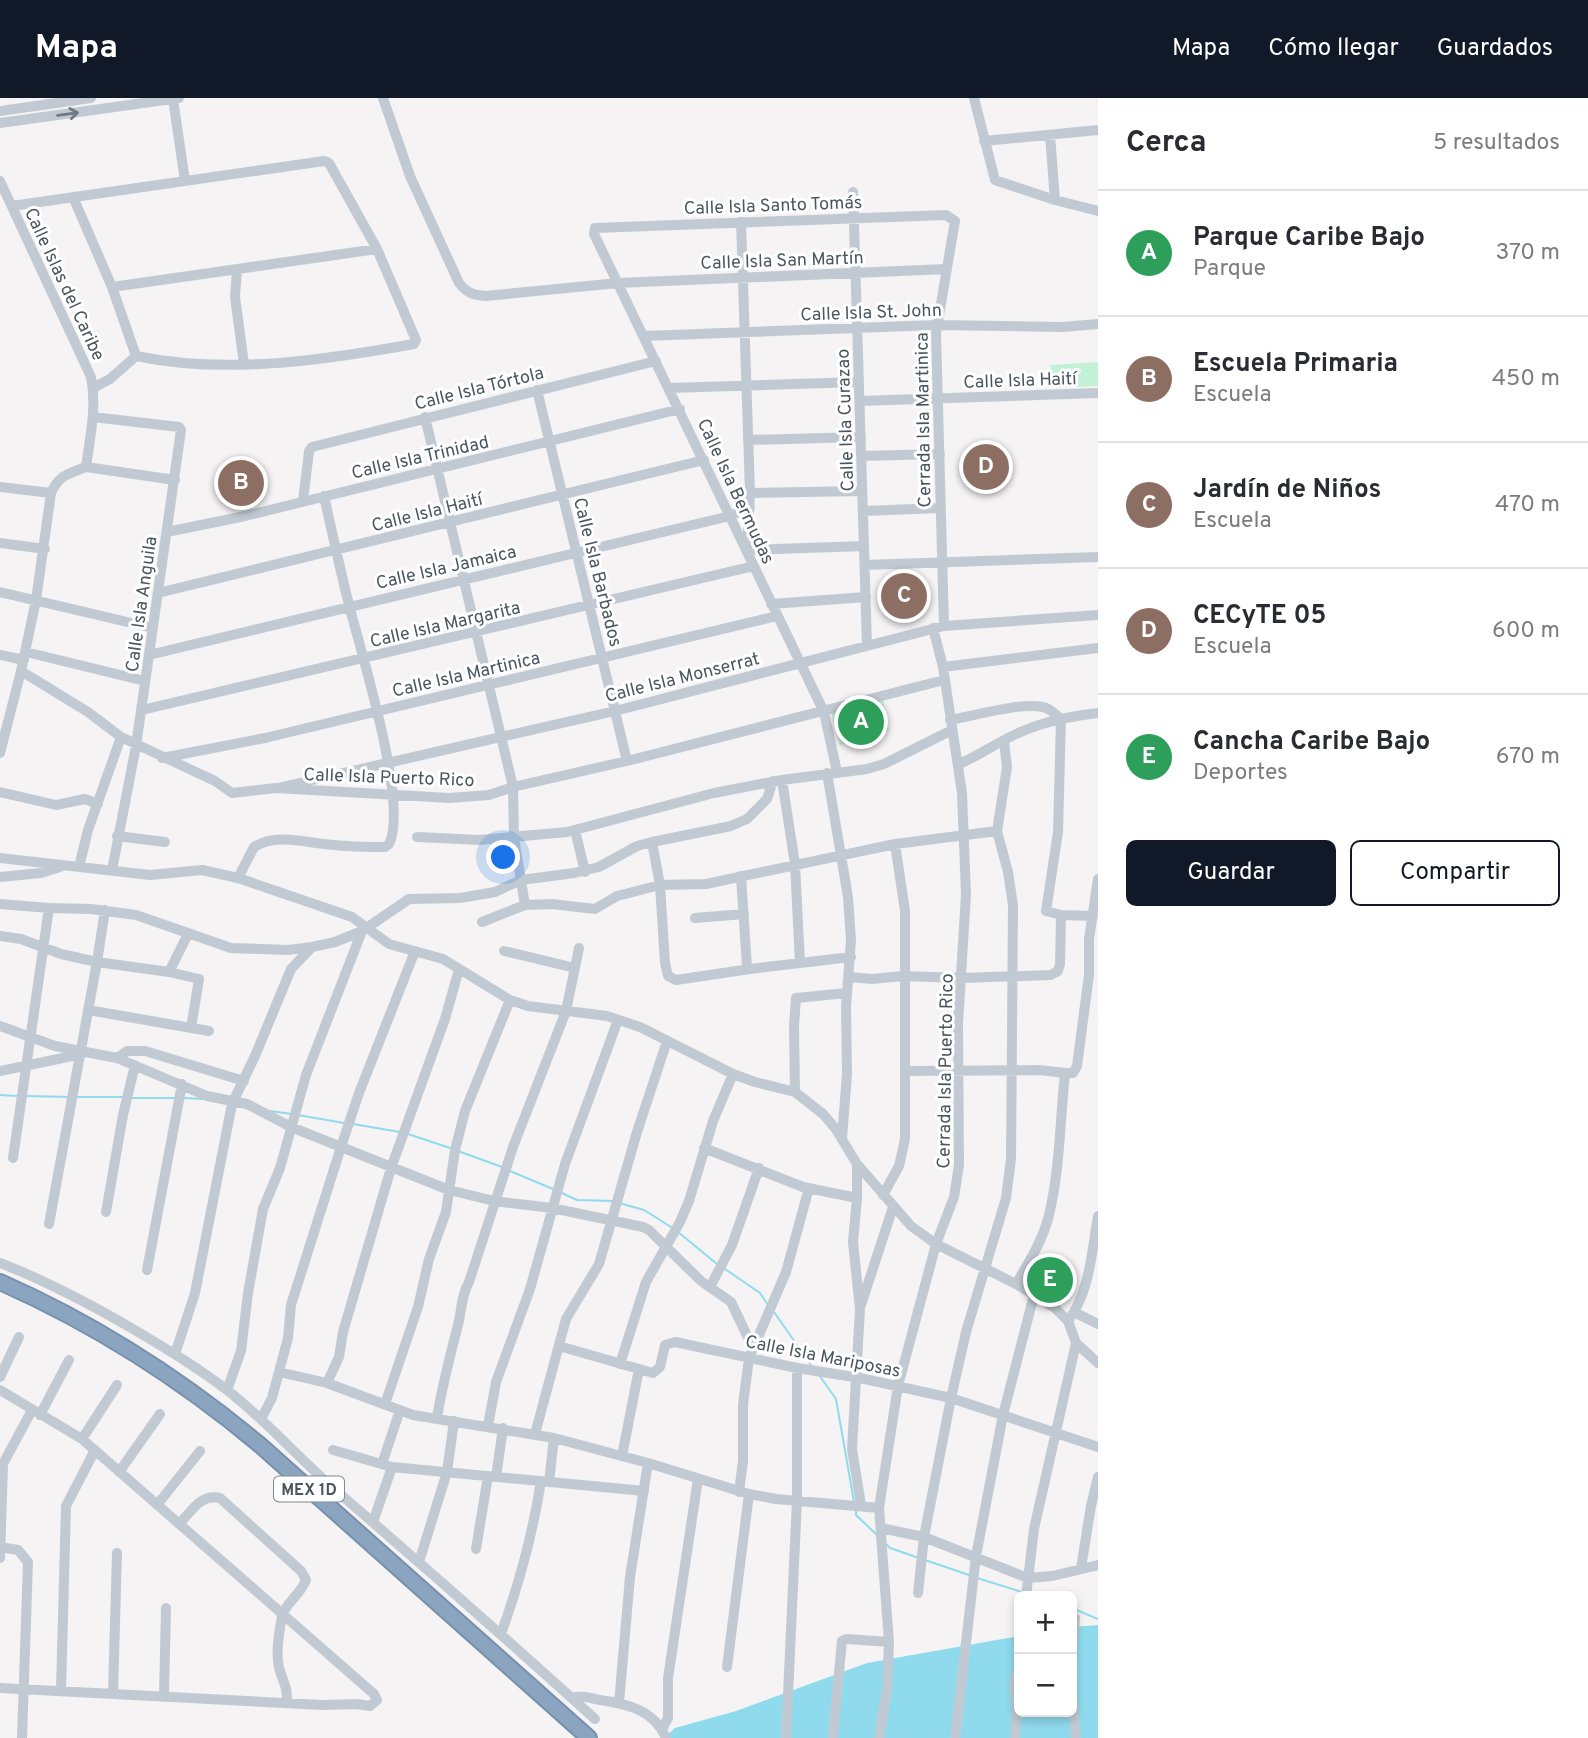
<!DOCTYPE html>
<html lang="es">
<head>
<meta charset="utf-8">
<style>
  body { margin:0; font-family:Overpass,sans-serif; background:#f2f2f3; color:#2b2b33 }
  .controls { position:absolute; right:21px; bottom:21px; display:grid; overflow:hidden; border-radius:10px; box-shadow:0 4px 10px #0003 }
  .controls button { width:63px; height:63px; display:grid; place-items:center; padding:0; border:0; border-bottom:2px solid #e1e1e2; background:#fff; color:#2b2b33; font:35px sans-serif }
  .you { position:absolute; left:504px; top:760px; width:24px; height:24px; margin:-18px; border:5px solid #fff; border-radius:50%; background:#1a73e8; box-shadow:0 0 0 10px #1a73e833 }
  .badge { display:grid; place-items:center; width:46px; height:46px; border-radius:50%; background:#111827; color:#fff; font-size:23px; font-weight:700 }
  .pin { position:absolute; translate:-50% -50%; border:4px solid #fff; box-shadow:0 2px 7px #0006 }
  .list { margin:0; padding:0; list-style:none }
  h2 { display:flex; justify-content:space-between; align-items:center; height:91px; margin:0; padding:0 28px; font-size:30px }
  h2 small { font-size:23px; font-weight:400; color:#7c7c81 }
  .list li { display:grid; grid-template-columns:46px 1fr auto; gap:21px; align-items:center; box-sizing:border-box; height:126px; padding:0 28px; border-top:2px solid #e1e1e2 }
  .list b { display:block; font-size:26px; white-space:nowrap }
  .list p { margin:0; font-size:23px; white-space:nowrap; color:#7c7c81 }
  .list em { font-size:23px; font-style:normal; color:#7c7c81 }
  .actions { display:flex; gap:14px; padding:21px 28px }
  .actions a { flex:1; padding:16px 0; border:2px solid #111827; border-radius:10px; text-align:center; font-size:24px; color:#111827 }
  .actions .main { background:#111827; color:#fff }
  .map { position:relative; flex:none; width:1098px; height:1640px; overflow:hidden }
  header { display:flex; align-items:center; gap:42px; box-sizing:border-box; height:98px; padding:0 35px; background:#111827; color:#fff }
  header strong { font-size:33px }
  nav { display:flex; gap:38px; margin-inline-start:auto; font-size:24px }
  main { display:flex }
  aside { flex:1; background:#fff }
  .map>svg:first-child { display:block }
  .green { fill:#c3f1d5 }
  .water { fill:#90daee }
  .lines { fill:none; stroke-linecap:round; stroke-linejoin:round }
  .stream { stroke:#90daee; stroke-width:2 }
  .highway-casing { stroke:#7690ad; stroke-width:18 }
  .minor { stroke:#c1cad2; stroke-width:10 }
  .highway { stroke:#8ba5c1; stroke-width:14 }
  .oneway { stroke:#6e7983 }
  .labels { text-anchor:middle; stroke-width:6; stroke-linejoin:round; paint-order:stroke }
  .shield { fill:#fff; stroke:#808990; stroke-width:2 }
  .shield-label { font-size:16px; font-weight:bold; fill:#4a5661 }
  .street-label { font-size:18px; fill:#4a5661; stroke:#fff }
</style>
</head>
<body>
<header>
<strong>Mapa</strong>
<nav><a>Mapa</a><a>Cómo llegar</a><a>Guardados</a></nav>
</header>
<main>
<div class="map">
<svg width="1098" height="1640" viewBox="0 0 1098 1640">
  <rect width="100%" height="100%" fill="#f5f3f3"/>
  <path class="green" d="M1098,264v24l-43,2 -5,-23z
    M883,600l6,33 -49,14 -9,-33z
    M1035,1160l43,19 -12,26 -43,-19z"/>
  <path class="water" d="M1098,1527v113h-434l11,-10 61,-17 131,-48 152,-27v76h53v-85z"/>
  <g class="lines">
    <path class="stream" d="M0,997l17,1
      M26,998l44,1
      M75,999h47
      M131,1000h44
      M184,1000l19,1
      M270,1013l22,3
      M298,1017l46,8
      M353,1026l47,8
      M408,1036l45,15
      M458,1053l44,16
      M510,1073l43,18
      M562,1095l15,7 37,1
      M619,1105l25,7 27,17
      M678,1134l39,32
      M725,1171l35,24 8,12
      M774,1214l37,53
      M819,1277l17,24 18,103
      M856,1413v4l21,20
      M886,1446l4,4 29,10
      M925,1462l44,15
      M977,1480l45,14
      M1031,1496l9,2
      M1072,1510l26,11"/>
    <g class="highway-casing">
      <path id="highway" d="M0,1184c95,42 181,97 260,163l329,293"/>
    </g>
    <path class="minor" d="M383,0l27,78 49,107c8,10 14,12 27,13l132,-13 329,-14
      M974,0l21,82 60,20 43,11
      M173,1l12,82
      M0,13l91,-13
      M0,25l179,-25
      M1050,37l5,65
      M984,43l114,-11
      M0,83l91,196c6,30 -1,60 -5,90 -18,7 -27,8 -35,26l-15,107 -15,71 -21,82
      M853,94l14,454
      M73,99l39,90 24,69
      M12,108l312,-45 5,2 48,86 39,91 -2,4c-89,16 -187,31 -278,12
      M741,124l9,271 -3,57 117,-4
      M237,171l-2,28 9,67
      M112,189l265,-38
      M644,238l292,-11 126,2 36,-3
      M93,290l17,-9 26,-23
      M670,290l189,-6
      M537,292l90,371
      M860,303l238,-8
      M93,319l86,10 2,3 -45,316 -24,124
      M425,319l88,370 1,51 11,67
      M748,342l113,-3
      M861,358l79,-2
      M86,369l89,13
      M0,389l51,6
      M750,395l112,-2
      M303,403l6,-50 3,-4 344,-86
      M863,413l78,-3
      M167,434l78,-16 435,-107
      M0,445l45,6
      M865,467l233,-8
      M0,494l153,36
      M158,495l546,-133
      M771,506l95,-7
      M26,554l119,29
      M0,557l24,5
      M149,557l581,-139 20,-9
      M943,569l155,-19
      M21,573l67,41 33,25 94,44 17,12 44,-5 173,10 40,-3 24,-8 114,-26 317,-81
      M142,612l612,-144
      M1061,621l-3,113 -12,79 15,4 32,1
      M950,622c23,-4 71,-18 93,-13 7,1 13,8 18,12
      M162,660l103,-20 512,-122
      M959,666c22,-9 41,-24 64,-33 23,-10 50,-15 75,-18
      M837,674l-13,-60 -230,-478 1,-6 351,-13 9,6 -19,112 8,293
      M827,675l21,124 3,43 -5,66 1,68 -5,64
      M782,682l13,84 5,99
      M282,689l333,-76 329,-85 154,-11
      M0,694l56,13 29,-6 13,5
      M575,732l10,42
      M117,738l48,6
      M417,739l62,3 88,-8 147,-39 68,-13 85,-11 17,-5 68,-34
      M652,744l8,43 5,78 3,13 8,4 74,-11
      M0,760l150,17 52,-5 36,8 16,-31c23,-15 56,-3 81,-2 17,2 33,2 50,2l4,-3c20,-39 -28,-192 -40,-239 -9,-36 -17,-73 -25,-109
      M79,769l9,-37 33,-93
      M741,778l6,91 3,2 101,-12
      M0,779l41,-4 19,-6
      M238,780l114,39 37,27 54,15 67,41 18,6 79,10 33,11 93,47 22,8 40,10 28,22 12,14 22,36 54,62 25,18 80,40 39,24 13,13 8,22 22,20
      M0,806l49,4 42,1 45,6 95,33 57,2 24,-3 23,-5 27,-11 47,-32 51,-1 35,-6 26,-12 53,-7 25,-6 38,-21 15,-4 79,-16 16,-7 20,-20 6,-18
      M695,820l49,-4
      M482,824l43,-17 27,-1 43,5 22,-13 43,-11 46,-1 189,-40 102,-13
      M0,838l21,3 40,15 36,8 8,-52
      M504,853l71,17
      M169,874l19,-38
      M850,879l22,2 31,-3 59,2 89,-3 7,-4 2,-7 1,-49
      M88,912l121,21
      M0,928l55,20 62,12 90,38 40,8 44,23 158,63 45,11 58,7 91,19 6,3 52,51 30,21 22,46
      M117,960l10,-7h18l99,30
      M0,973l82,-17
      M906,973l133,-1 26,3
      M795,994l-1,-66 2,-28 51,-5
      M704,1050l99,39 54,11
      M13,1060l36,-250
      M857,1066v34l-4,44 7,67 -8,140 9,56
      M883,1097l16,-29 6,-27v-228l-10,-67
      M106,1114l17,-97 12,-50
      M49,1126l48,-262 72,10 30,7 -8,49
      M0,1165c47,18 90,41 133,66 32,19 64,38 94,61 40,31 74,71 113,104 86,74 171,149 255,225
      M147,1172l35,-186
      M1016,1186c13,-22 27,-44 33,-69 11,-46 11,-95 16,-142h8l4,-7 12,-91v-36l9,-60
      M710,1189l22,-42 27,-77
      M861,1207l32,-98
      M1074,1214l24,12
      M1068,1223c22,-29 24,-71 30,-105
      M559,1248l94,27 7,-6 5,-22 10,-3 122,26 63,10 91,20 147,49
      M175,1256l20,-61 37,-189 23,-48 36,-87 21,-22
      M620,1266l26,-82 34,-60 9,-21 24,-80 20,-47
      M279,1274l48,11 86,32 141,23 94,25 101,31 27,5 103,9
      M0,1279l19,-40
      M327,1285l12,-26 4,-25 48,-164 54,-149 14,-50
      M0,1292l82,49 292,255 3,6 -7,6 -14,-2 -34,1 -322,-17
      M227,1292l14,-39 7,-58 15,-84 17,-41 26,-93 56,-144
      M385,1306l33,-97 11,-48 17,-47 9,-62 10,-39 45,-111
      M40,1317l29,-55
      M437,1320c5,-32 13,-62 21,-93 4,-16 3,-29 11,-43l44,-135 53,-136 13,-63
      M261,1321l11,-21 16,-60 3,-33 50,-158 18,-54 56,-142
      M488,1328l8,-44 34,-93 35,-125 53,-144
      M535,1336l31,-115 33,-55 38,-132 30,-91
      M82,1341l35,-54
      M333,1352l59,17 252,24
      M622,1358l17,-87
      M382,1366l18,-54
      M119,1374l41,-58
      M496,1379l7,-49
      M549,1384l5,-44
      M739,1394l4,-31v-56l6,-47 37,-86 23,-84
      M157,1407l43,-54
      M373,1424l19,-55
      M179,1426c12,-12 22,-31 41,-26l81,73 5,9c-5,14 -22,25 -24,36 -3,17 -7,39 -2,55 5,16 7,14 7,32
      M881,1430l43,9 104,41 24,-2 46,-11
      M0,1449l18,3 10,12 -6,176
      M476,1451l12,-73
      M0,1460l3,-94 29,-54
      M419,1464l28,-90 7,-51
      M1081,1470l10,-62 7,-29
      M918,1495l6,-56 27,-139 15,-66 40,-134 5,-39 2,-254 -5,-33 -11,-41 10,-64 -3,-26
      M1026,1498l8,-67 42,-186
      M501,1536c18,-50 32,-101 40,-153
      M1072,1554l3,-34
      M727,1569l22,-173
      M61,1592l5,-184 29,-56
      M113,1595l4,-140
      M1072,1596l4,44
      M164,1598l2,-88
      M572,1600c10,-3 18,0 28,2 28,4 54,10 66,38
      M619,1605l11,-126 18,-114
      M662,1631l6,-11v-40l30,-199
      M833,1637l9,-94 5,-2 42,3
      M786,1640l11,-238v-132
      M879,1640l8,-48 2,-48 -10,-134 19,-122 38,-142 18,-47 5,-32 -1,-141 8,-129 -4,-102 -19,-126 -10,-39
      M955,1640l21,-182 27,-141 31,-120
      M1015,1640l2,-32 -3,-21 5,-18"/>
    <use href="#highway" class="highway"/>
  </g>
  <defs><path id="oneway-shaft" d="M-6 0H5M1.5-3L5.5 0L1.5 3" fill="none" stroke-width="1.6" stroke-linecap="round" stroke-linejoin="round" transform="scale(1.75)"/></defs>
  <use class="oneway" href="#oneway-shaft" transform="translate(68 16) rotate(-8)"/>
  <g class="labels">
    <rect class="shield" x="274" y="1378.5" width="70" height="25" rx="5"/>
    <g class="shield-label">
      <text x="309" y="1397">MEX 1D</text>
    </g>
    <g class="street-label">
      <text transform="translate(773 107) rotate(-2)" y="6">Calle Isla Santo Tomás</text>
      <text transform="translate(782 162) rotate(-2)" y="6">Calle Isla San Martín</text>
      <text transform="translate(65 186) rotate(65)" y="6">Calle Islas del Caribe</text>
      <text transform="translate(871 214) rotate(-2)" y="6">Calle Isla St. John</text>
      <text transform="translate(1020 282) rotate(-2)" y="6">Calle Isla Haití</text>
      <text transform="translate(479 290) rotate(-14)" y="6">Calle Isla Tórtola</text>
      <text transform="translate(845 322) rotate(-92)" y="6">Calle Isla Curazao</text>
      <text transform="translate(923 322) rotate(-91)" y="6">Cerrada Isla Martinica</text>
      <text transform="translate(420 359) rotate(-13)" y="6">Calle Isla Trinidad</text>
      <text transform="translate(736 393) rotate(65)" y="6">Calle Isla Bermudas</text>
      <text transform="translate(427 414) rotate(-14)" y="6">Calle Isla Haití</text>
      <text transform="translate(446 469) rotate(-13)" y="6">Calle Isla Jamaica</text>
      <text transform="translate(598 474) rotate(76)" y="6">Calle Isla Barbados</text>
      <text transform="translate(141 506) rotate(-82)" y="6">Calle Isla Anguila</text>
      <text transform="translate(445 526) rotate(-13)" y="6">Calle Isla Margarita</text>
      <text transform="translate(466 576) rotate(-13)" y="6">Calle Isla Martinica</text>
      <text transform="translate(682 579) rotate(-14)" y="6">Calle Isla Monserrat</text>
      <text transform="translate(389 679) rotate(2)" y="6">Calle Isla Puerto Rico</text>
      <text transform="translate(945 973) rotate(-89)" y="6">Cerrada Isla Puerto Rico</text>
      <text transform="translate(823 1258) rotate(11)" y="6">Calle Isla Mariposas</text>
    </g>
  </g>
</svg>
<div class="controls">
<button>+</button>
<button>−</button>
</div>
<div class="you"></div>
<div class="pin badge" style="left:861px;top:624px;background:#2e9e5b">A</div>
<div class="pin badge" style="left:241px;top:385px;background:#8d6e63">B</div>
<div class="pin badge" style="left:904px;top:498px;background:#8d6e63">C</div>
<div class="pin badge" style="left:986px;top:369px;background:#8d6e63">D</div>
<div class="pin badge" style="left:1050px;top:1182px;background:#2e9e5b">E</div>
</div>
<aside>
<h2>Cerca<small>5 resultados</small></h2>
<ul class="list">
<li><span class="badge" style="background:#2e9e5b">A</span><div><b>Parque Caribe Bajo</b><p>Parque</p></div><em>370 m</em></li>
<li><span class="badge" style="background:#8d6e63">B</span><div><b>Escuela Primaria</b><p>Escuela</p></div><em>450 m</em></li>
<li><span class="badge" style="background:#8d6e63">C</span><div><b>Jardín de Niños</b><p>Escuela</p></div><em>470 m</em></li>
<li><span class="badge" style="background:#8d6e63">D</span><div><b>CECyTE 05</b><p>Escuela</p></div><em>600 m</em></li>
<li><span class="badge" style="background:#2e9e5b">E</span><div><b>Cancha Caribe Bajo</b><p>Deportes</p></div><em>670 m</em></li>
</ul>
<div class="actions"><a class="main">Guardar</a><a>Compartir</a></div>
</aside>
</main>
</body>
</html>
